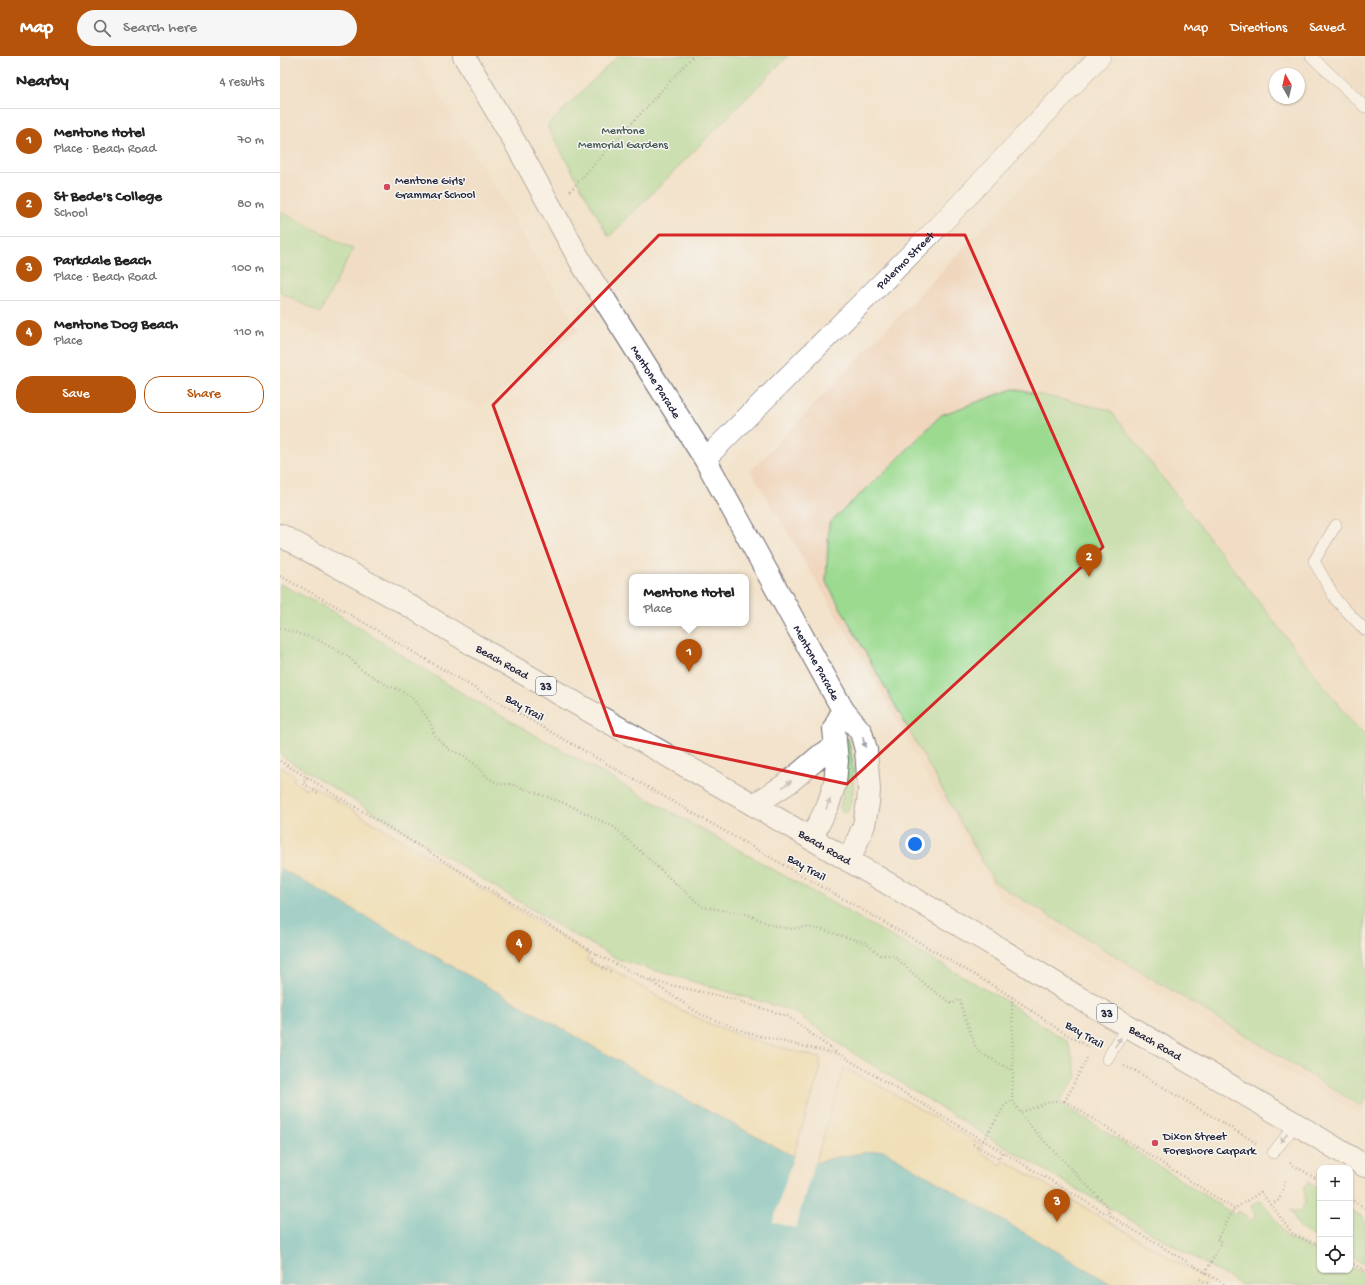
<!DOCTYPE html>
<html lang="en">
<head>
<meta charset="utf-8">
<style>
  body { margin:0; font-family:"Gochi Hand",sans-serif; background:#f6f6f6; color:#222 }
  .controls { position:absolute; right:12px; bottom:12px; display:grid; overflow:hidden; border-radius:8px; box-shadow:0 1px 3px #0004 }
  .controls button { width:36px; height:36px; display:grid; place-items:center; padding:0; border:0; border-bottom:1px solid #e0e0e0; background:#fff; color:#222; font:20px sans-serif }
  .compass { position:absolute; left:989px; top:12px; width:36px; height:36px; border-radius:50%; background:#fff; box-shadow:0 1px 3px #0004; rotate:352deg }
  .you { position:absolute; left:635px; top:788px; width:14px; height:14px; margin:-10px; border:3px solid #fff; border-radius:50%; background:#1a73e8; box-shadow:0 0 0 6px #1a73e833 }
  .badge { display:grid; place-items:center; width:26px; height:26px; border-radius:50%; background:#b45309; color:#fff; font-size:13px; font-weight:700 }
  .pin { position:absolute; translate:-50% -33px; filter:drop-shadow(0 1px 2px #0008) }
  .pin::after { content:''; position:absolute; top:21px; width:14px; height:12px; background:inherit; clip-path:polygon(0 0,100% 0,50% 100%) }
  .popup { position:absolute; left:349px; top:518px; width:120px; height:52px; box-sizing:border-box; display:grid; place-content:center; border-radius:8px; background:#fff; filter:drop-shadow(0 1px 3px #0005); font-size:13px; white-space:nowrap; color:#767676 }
  .popup b { font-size:15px; color:#222 }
  .popup::after { content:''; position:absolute; left:50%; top:100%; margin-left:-8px; border:8px solid transparent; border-top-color:#fff }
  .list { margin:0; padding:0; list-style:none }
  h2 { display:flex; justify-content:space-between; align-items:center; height:52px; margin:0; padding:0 16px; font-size:17px }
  h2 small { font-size:13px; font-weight:400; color:#767676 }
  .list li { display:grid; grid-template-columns:26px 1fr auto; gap:12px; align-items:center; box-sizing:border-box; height:64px; padding:0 16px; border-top:1px solid #e0e0e0 }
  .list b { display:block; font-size:15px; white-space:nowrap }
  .list p { margin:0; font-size:13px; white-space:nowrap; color:#767676 }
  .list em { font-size:13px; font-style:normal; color:#767676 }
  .actions { display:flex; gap:8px; padding:12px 16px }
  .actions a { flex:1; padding:9px 0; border:1px solid #b45309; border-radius:16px; text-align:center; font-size:14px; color:#b45309 }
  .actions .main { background:#b45309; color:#fff }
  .icon { flex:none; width:22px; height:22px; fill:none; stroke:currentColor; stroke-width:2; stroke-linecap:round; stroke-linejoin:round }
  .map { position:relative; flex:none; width:1085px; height:1229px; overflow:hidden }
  header { display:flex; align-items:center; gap:24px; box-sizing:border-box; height:56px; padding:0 20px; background:#b45309; color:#fff }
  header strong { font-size:19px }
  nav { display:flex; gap:22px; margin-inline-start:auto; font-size:14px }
  .search { width:280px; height:36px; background:#f6f6f6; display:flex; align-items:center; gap:10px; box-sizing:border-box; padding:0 14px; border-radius:22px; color:#767676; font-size:15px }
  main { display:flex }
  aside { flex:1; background:#fff }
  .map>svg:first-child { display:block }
  .built { fill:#f0d6bc; fill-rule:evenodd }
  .green { fill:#9bda8f; stroke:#5e7e65 }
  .sand { fill:#eeda9e; stroke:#887e6c }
  .water { fill:#4ab9c1; stroke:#366e7e }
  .pier { fill:#f3e3cc }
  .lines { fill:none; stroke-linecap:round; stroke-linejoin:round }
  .service-casing { stroke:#6b666e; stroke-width:12 }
  .minor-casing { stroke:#6b666e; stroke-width:22 }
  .tertiary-casing { stroke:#6b666e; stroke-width:24 }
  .primary-casing { stroke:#6b666e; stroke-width:24 }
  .path { stroke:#6b666e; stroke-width:2.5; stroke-dasharray:1 3; stroke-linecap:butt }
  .service { stroke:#fff; stroke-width:11 }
  .minor { stroke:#fff; stroke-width:21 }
  .tertiary { stroke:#fff; stroke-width:22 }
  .primary { stroke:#fff; stroke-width:22 }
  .oneway { fill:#9c9ca7 }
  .marked { fill:none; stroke:#d62828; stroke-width:3; stroke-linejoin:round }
  .poi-dot { fill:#d1495b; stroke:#f6f6f2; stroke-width:1.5 }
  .labels { text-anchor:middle; stroke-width:3; stroke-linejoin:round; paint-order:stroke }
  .shield { fill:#f6f6f2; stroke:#626272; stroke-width:1 }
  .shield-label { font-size:11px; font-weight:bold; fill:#22223b }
  .park-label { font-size:12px; fill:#465954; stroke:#f6f6f2 }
  .poi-label { font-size:12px; fill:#22223b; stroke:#f6f6f2; text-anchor:start }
  .street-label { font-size:12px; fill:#22223b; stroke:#f6f6f2 }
</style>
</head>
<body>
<header>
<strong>Map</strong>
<div class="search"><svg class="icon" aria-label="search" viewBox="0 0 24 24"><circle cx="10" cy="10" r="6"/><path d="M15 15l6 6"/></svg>Search here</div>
<nav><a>Map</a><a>Directions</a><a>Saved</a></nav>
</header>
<main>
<aside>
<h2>Nearby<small>4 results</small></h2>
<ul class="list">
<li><span class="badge">1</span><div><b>Mentone Hotel</b><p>Place · Beach Road</p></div><em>70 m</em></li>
<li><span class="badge">2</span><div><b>St Bede's College</b><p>School</p></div><em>80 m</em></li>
<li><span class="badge">3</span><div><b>Parkdale Beach</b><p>Place · Beach Road</p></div><em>100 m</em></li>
<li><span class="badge">4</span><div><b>Mentone Dog Beach</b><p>Place</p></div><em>110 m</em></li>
</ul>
<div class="actions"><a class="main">Save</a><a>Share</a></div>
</aside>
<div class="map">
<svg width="1085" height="1229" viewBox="0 0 1085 1229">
  <rect width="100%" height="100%" fill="#f6f6f2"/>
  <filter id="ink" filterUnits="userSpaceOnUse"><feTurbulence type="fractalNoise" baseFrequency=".025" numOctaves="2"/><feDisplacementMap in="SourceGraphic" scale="8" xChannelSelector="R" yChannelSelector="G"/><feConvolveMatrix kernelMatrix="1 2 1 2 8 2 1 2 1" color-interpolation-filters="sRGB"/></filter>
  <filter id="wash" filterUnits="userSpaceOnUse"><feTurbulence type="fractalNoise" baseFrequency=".012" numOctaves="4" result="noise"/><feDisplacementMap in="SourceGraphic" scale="16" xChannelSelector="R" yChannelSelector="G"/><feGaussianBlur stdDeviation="0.9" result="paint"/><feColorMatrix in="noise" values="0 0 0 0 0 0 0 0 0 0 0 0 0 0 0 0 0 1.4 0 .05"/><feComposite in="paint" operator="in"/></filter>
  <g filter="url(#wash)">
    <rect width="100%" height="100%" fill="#f3e3cc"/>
    <path class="built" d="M0,0h137l162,274 -98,77 -201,-90z
      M867,0h218v1054l-5,5 -359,-215 -75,-125 -50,-93 -125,-211zM995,18h24v24h-24z"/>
    <path class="green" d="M338,0h170l-179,181 -62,-111z
      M0,155l73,38 -33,64 -40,-21z
      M733,333l97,21 245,316 10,8v367l-4,5 -367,-224 -168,-300 3,-59 63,-58 49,-50z
      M0,528l56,29 132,84 536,303 64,42 9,35 -18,25 176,113 3,-4 7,4 5,6 6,-5 -5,-10 10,-6 26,37 22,11 11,1v21h30v-4l15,9v10h-124l-261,-153 -138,-86 -49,-35 -173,-51 -53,-29 -287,-176z
      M568,682c5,18 10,59 -2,75l-6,-4v-2l6,-27 -2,-41z
      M1028,1126l12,8v50l-19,-11 -11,-19 6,2c11,-3 9,-14 8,-24z
      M1070,1153l15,10v46l-15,-10z"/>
    <path class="sand" d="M0,711l15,9 -2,5 14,9 4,-5 278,169 -2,6 16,10 3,-4 71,42 31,15 38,15 74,20v13l-27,85 -115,-61 -398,-227z
      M564,1012l36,18 102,59 -3,6 22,14 3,-5 202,119 -2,6h-91l-230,-134 -68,13z"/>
    <path class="water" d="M0,812l398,227 115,61 22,7 21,-6 47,-7 230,135h-833z"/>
    <path class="pier" d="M514,1098l21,7 -20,67 -22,-6z"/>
  </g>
  <g filter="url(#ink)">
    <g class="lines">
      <g class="service-casing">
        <path id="service" d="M1031,0l54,51
          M1056,469l-22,36 22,39 29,30
          M827,1003l21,-34
          M993,1097l23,-29"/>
      </g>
      <g class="minor-casing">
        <g id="minor">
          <path id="s1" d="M425,403l237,-236 158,-167"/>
        </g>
      </g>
      <g class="tertiary-casing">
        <g id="tertiary">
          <path id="s2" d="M184,0l53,90 65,118 123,195 138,251 18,22 5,18 3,40 -1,13 -4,22 -15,36"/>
          <path d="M474,749l34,-22 32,-27 15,-9"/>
          <path d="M531,783l17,-34 7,-22 2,-22 -3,-32 9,-19"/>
        </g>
      </g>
      <g class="primary-casing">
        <g id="primary">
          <path id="s3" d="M0,479l123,67 71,43 280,160 246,144 76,47 220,128 69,42"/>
        </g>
      </g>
      <path class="path" d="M290,135l123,-135
        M0,520l54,29 149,88 439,251 90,53 46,32 34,20
        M0,572l36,11 33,18 10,11 13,8 16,10 10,3 14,8 18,25 5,14 15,14 13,5 12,9 12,13 12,7h13l57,21 45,22 52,48 37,32 44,7 24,11 19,4 16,-2 13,2 47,14 14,12h13l33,30 26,19 8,-5 2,10 15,42 36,20
        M0,705l316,193 52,26 81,18 58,18 50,37 389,232
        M27,721l-4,6 15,10
        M316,898l-4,6 19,12
        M370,925l50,33 48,19 49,12 38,8
        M732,941l1,74 -1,29 15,23 80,83 4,10
        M807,1002l-22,43 169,108 27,-17 32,42 27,12
        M844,1010l12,5 122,73
        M741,1056l32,-11h12
        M703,1085l22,-36 7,-5
        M693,1088l26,15 3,-7
        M1010,1107l30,18
        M1070,1143l15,9
        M991,1149l8,-5 7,-19
        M1070,1206l15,9
        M925,1217l17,-31 -5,-3 17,-30
        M920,1223l11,6"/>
      <use href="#service" class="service"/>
      <use href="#minor" class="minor"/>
      <use href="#tertiary" class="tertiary"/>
      <use href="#primary" class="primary"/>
    </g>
    <defs><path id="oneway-solid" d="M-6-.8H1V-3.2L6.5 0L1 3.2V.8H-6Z"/></defs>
    <g class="oneway">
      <use href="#oneway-solid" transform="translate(584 686) rotate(76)"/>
      <use href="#oneway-solid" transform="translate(507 728) rotate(-36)"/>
      <use href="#oneway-solid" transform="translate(548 748) rotate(-69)"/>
      <use href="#oneway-solid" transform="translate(838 986) rotate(-58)"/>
      <use href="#oneway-solid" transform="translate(1004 1082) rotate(128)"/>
    </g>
  </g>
  <path d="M0 0H1085V1229H0ZM379,179h306l138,312 -256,237 -233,-49 -121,-330z" fill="#f3e3cc" fill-opacity=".55" fill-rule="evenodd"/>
  <path class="marked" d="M379,179h306l138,312 -256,237 -233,-49 -121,-330z"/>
  <g class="poi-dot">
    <circle cx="107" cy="131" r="4"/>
    <circle cx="875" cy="1087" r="4"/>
  </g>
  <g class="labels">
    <g class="shield">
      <rect x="256" y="621" width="20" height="18" rx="3"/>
      <rect x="817" y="948" width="20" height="18" rx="3"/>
    </g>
    <g class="shield-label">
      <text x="266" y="634">33</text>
      <text x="827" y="961">33</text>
    </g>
    <g class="park-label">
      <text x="343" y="78">Mentone<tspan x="343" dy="14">Memorial Gardens</tspan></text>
    </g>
    <g class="poi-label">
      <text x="115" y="128">Mentone Girls'<tspan x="115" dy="14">Grammar School</tspan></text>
      <text x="883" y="1084">Dixon Street<tspan x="883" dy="14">Foreshore Carpark</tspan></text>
    </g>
    <g class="street-label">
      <text dy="4" stroke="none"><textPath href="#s1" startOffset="282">Palermo Street</textPath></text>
      <text dy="4" stroke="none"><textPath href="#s2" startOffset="378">Mentone Parade</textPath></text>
      <text dy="4" stroke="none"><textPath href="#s3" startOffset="256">Beach Road</textPath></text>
      <text dy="4" stroke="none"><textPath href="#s2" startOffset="702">Mentone Parade</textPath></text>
      <text transform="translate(245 651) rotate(30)" y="4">Bay Trail</text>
      <text dy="4" stroke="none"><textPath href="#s3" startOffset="628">Beach Road</textPath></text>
      <text transform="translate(527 811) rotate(30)" y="4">Bay Trail</text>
      <text transform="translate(805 978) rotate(31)" y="4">Bay Trail</text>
      <text dy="4" stroke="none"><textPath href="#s3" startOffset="1012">Beach Road</textPath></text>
    </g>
  </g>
</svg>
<div class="controls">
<button>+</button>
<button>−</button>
<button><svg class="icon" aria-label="locate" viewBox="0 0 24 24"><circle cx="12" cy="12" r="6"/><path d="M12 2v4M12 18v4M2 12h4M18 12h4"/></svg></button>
</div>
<svg class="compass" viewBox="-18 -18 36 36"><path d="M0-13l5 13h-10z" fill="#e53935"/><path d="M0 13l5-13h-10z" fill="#767676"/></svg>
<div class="you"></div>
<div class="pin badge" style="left:409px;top:616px">1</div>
<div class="popup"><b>Mentone Hotel</b>Place</div>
<div class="pin badge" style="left:809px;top:521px">2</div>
<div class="pin badge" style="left:777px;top:1166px">3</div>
<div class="pin badge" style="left:239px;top:907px">4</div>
</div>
</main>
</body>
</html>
